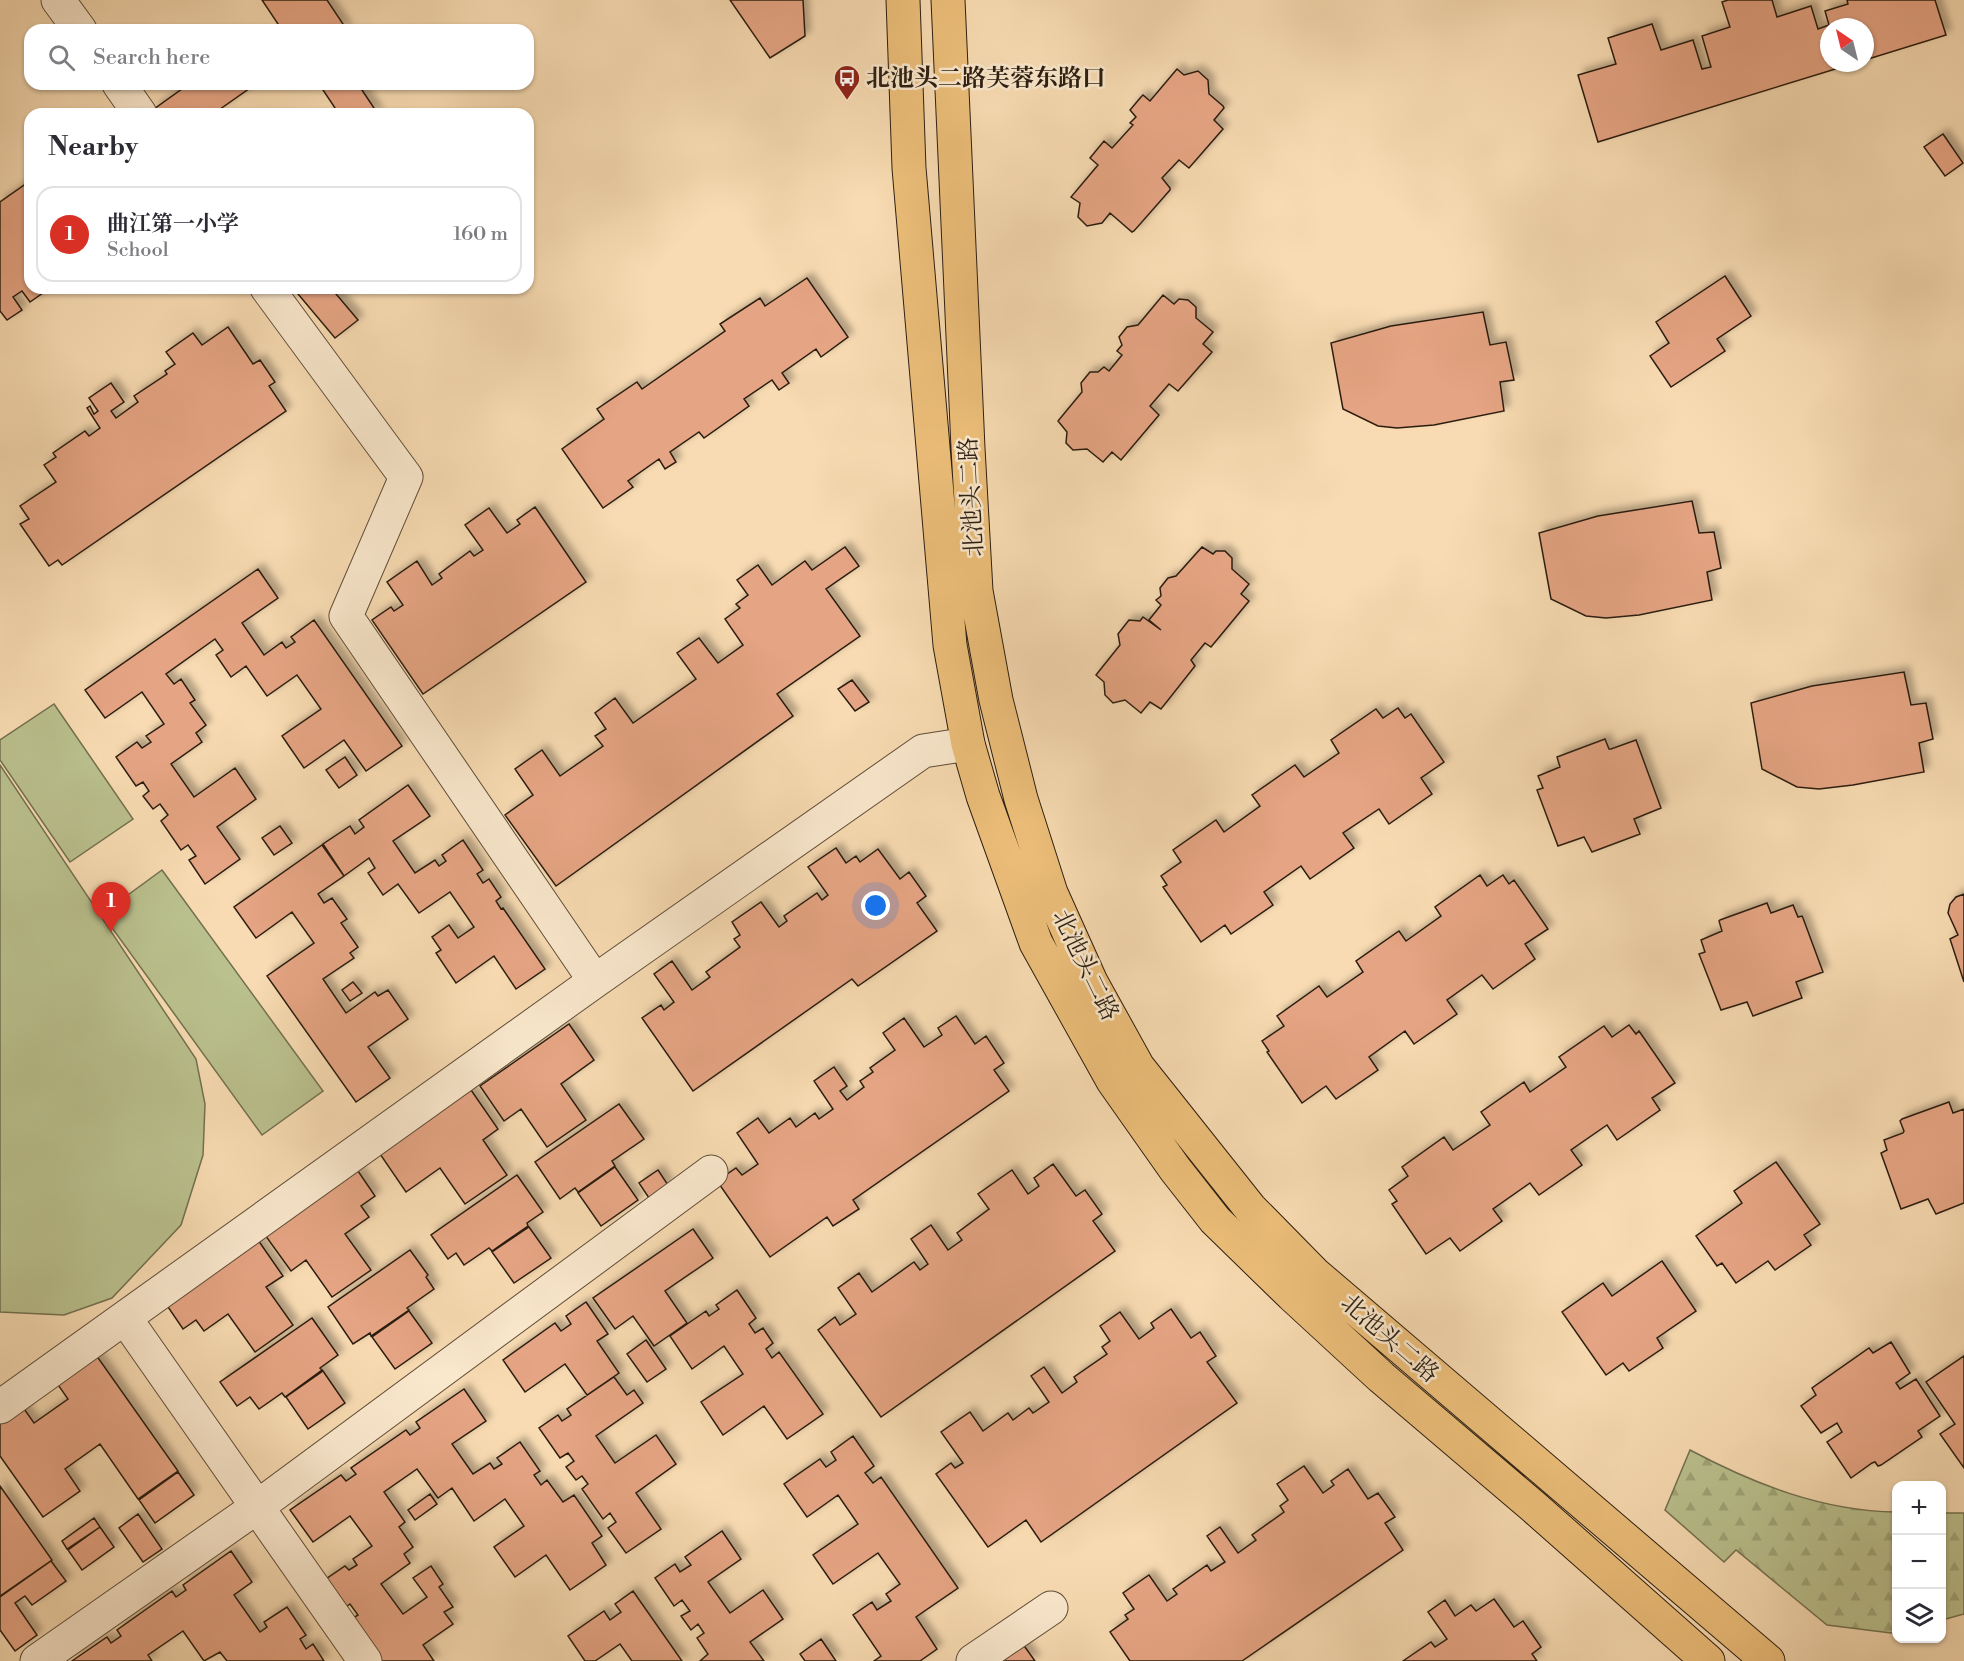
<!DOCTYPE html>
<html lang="en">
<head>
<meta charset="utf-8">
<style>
  body { margin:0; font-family:"Libre Bodoni","Noto Serif SC",serif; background:#f7f7f7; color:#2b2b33 }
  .controls { position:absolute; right:18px; bottom:18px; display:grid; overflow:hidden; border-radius:12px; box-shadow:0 2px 4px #0004 }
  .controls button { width:54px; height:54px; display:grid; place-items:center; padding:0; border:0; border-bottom:2px solid #e1e1e2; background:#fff; color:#2b2b33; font:30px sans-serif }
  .compass { position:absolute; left:1820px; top:18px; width:54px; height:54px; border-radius:50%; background:#fff; box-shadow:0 2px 4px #0004; rotate:325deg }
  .you { position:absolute; left:876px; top:906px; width:21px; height:21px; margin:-15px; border:4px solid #fff; border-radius:50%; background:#1a73e8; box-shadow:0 0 0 9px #1a73e833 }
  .badge { display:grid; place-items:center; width:39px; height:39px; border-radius:50%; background:#d93025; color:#fff; font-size:20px; font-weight:700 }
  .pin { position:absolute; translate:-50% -50px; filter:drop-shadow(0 2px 3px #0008) }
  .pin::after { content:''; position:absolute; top:32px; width:21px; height:18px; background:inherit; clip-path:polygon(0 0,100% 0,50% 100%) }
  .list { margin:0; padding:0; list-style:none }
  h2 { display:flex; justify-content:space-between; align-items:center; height:78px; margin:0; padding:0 24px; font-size:26px }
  h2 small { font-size:20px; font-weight:400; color:#7c7c81 }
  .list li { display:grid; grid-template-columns:39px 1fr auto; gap:18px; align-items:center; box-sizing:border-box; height:96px; margin:0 12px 12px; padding:0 12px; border:2px solid #e1e1e2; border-radius:18px }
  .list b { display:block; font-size:22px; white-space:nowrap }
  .list p { margin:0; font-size:20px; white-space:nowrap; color:#7c7c81 }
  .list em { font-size:20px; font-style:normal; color:#7c7c81 }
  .icon { flex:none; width:33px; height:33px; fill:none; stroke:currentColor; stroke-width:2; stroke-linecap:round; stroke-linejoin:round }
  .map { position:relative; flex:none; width:1964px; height:1661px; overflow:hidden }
  .search { position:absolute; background:#fff; box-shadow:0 2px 4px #0004; left:24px; top:24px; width:510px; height:66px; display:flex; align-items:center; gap:15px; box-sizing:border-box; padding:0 21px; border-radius:18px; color:#7c7c81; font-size:22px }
  .panel { position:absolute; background:#fff; box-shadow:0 2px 4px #0004; left:24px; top:108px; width:510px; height:186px; border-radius:18px }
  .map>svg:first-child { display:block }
  .forest { fill:url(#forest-firs); stroke:#737050; stroke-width:1.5 }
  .garden { fill:#bac18e; stroke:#737050; stroke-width:1.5 }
  .building { fill:#e5a483; stroke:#2c1e11; stroke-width:1.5; filter:url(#shadow) }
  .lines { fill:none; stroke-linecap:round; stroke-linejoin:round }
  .minor-casing { stroke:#5f4d39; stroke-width:35 }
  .major-casing { stroke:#2c1e11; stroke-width:35 }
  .minor { stroke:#fae8cd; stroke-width:33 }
  .major { stroke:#ecbe79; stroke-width:33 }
  .labels { text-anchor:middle; stroke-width:5; stroke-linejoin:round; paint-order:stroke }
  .poi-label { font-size:24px; font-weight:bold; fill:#2c1e11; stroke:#fae8cd; text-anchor:start }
  .street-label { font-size:24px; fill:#2c1e11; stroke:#fae8cd }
</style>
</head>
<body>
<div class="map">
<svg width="1964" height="1661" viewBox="0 0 1964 1661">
  <defs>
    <pattern id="forest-firs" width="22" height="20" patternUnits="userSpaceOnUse" patternTransform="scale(1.5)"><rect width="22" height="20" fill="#bac18e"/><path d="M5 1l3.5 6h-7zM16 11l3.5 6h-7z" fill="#a0a579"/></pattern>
    <filter id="shadow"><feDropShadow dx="5.5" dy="-5.5" stdDeviation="3" flood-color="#0004"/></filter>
  </defs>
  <rect width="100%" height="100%" fill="#f8dbb2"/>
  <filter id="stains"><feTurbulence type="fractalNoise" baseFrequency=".00333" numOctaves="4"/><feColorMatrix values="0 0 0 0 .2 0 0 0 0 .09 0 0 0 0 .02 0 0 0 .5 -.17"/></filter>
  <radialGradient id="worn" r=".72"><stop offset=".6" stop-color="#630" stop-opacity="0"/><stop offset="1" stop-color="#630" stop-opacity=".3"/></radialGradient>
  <path class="forest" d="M1690,1450c64,34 132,61 206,62v120l-5,1 -64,-8 -91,-75 -12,12 -59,-52z
    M1942,1513h22v101l-22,6z"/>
  <path class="garden" d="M54,704l79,115 -63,43 -70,-102v-20z
    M0,765l196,294 9,45 -2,51 -22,70 -69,73 -48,17 -64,-3z
    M162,870l161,221 -61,44 -160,-221z"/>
  <path class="building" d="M262,0h65l20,30h-65z
    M730,0h73l2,36 -35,22z
    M1728,0h44l5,17 34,-11 7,23 11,-4 -4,-14 23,-7 -1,-4h88l11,35 -81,25v-33h-36v36h26l-257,79 -20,-67 38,-11 -8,-26 44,-14 9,26 32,-10 9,29 9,-2 -9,-31 28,-9 -8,-25z
    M1177,69l7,6 14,-4 10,9 1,14 14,12 1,2 -10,12 9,9 -34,39 -10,-8 -17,18 8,10v2l-36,41 -2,1 -22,-19 -8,10 -15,3 -9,-9 2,-14 -9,-6 27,-32 -8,-7 14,-17 8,7 1,-1 20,-22 -3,-2 6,-6 -6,-7 11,-13 2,-2 7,6z
    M189,84h58l3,4 -37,26h-56l-3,-5z
    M319,84h39l20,30h-39z
    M1943,134l20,29 -18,13 -21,-29z
    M30,181v107h20l-20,14 -8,-11 -9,6 9,13 -15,10 -7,-9v-109z
    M1725,276l26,40 -34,23 8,12 -54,36 -21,-31 19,-13 -13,-21z
    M807,278l41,59 -27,20 -5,-8 -34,24 7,10 -10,7 -7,-10 -28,19 5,7 -45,32 -5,-6 -29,20 6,10 -11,7 -6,-10 -31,22 5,6 -30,21 -41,-59 42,-30 -7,-10 40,-27 5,7 83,-58 -5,-7 40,-26 5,8z
    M293,288h38l27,32 -23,18z
    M1163,295l11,9 5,-5 9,1 8,7v11l17,14 -10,12 9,8 -34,39 -9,-7 -19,22 9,9 -38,45 -9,-8 -9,10 -16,-13 -14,1 -7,-7 1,-11 -9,-11 24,-29 -1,-9 9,-11h8l6,-5 5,4 13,-16 -5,-4 5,-6 -3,-8 8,-10 11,-2z
    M1483,312l7,33 16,-3 8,38 -14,2 4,29 -70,14 -37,3 -19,-2 -35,-17 -12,-66 60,-17z
    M228,327l25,37 7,-4 15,22 -6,4 17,25 -224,154 -4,-5 -9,6 -29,-42 9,-5 -9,-13 36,-24 -12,-17 12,-8 -3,-4 32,-22 4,5 11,-8 -13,-20 3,-2 4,8 4,-3 -9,-13 22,-15 13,19 -13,9 5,7 22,-16 -4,-6 33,-22 -2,-3 10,-7 -9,-12 27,-19 9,12z
    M1692,501l7,32 15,-1 7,36 -14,4 5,28 -73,15 -33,3 -20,-2 -35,-17 -12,-66 59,-17z
    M535,507l51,75 -163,112 -51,-74 19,-13 3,4 9,-6 -16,-23 30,-21 15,24 10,-7 -3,-4 31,-23 4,5 9,-6 -18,-25 24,-17 18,25 13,-9 -3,-4z
    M845,547l14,19 -33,23 34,47 -83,58 16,22 -237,170 -51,-71 28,-20 -18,-26 27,-19 18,26 43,-30 -8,-10 11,-7 -11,-16 20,-15 18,25 63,-44 -19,-26 22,-15 19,25 25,-18 -18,-26 15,-11 -4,-4 12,-9 -11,-15 21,-15 14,20 33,-24 7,9z
    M1202,547l11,7 3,-3h9l7,7v11l17,15 -8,10 8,7 -38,46 -6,-4 -14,17 4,6 -34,43 -11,-7 -9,11 -16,-13 -12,3 -8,-8 -1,-13 -8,-7 24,-30 -2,-11 11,-14 11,1 3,-4 18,13 -12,-10 12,-15 -5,-5 5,-4 -1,-8 8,-10 8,-2z
    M258,569l20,29 -36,25 22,32 18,-13 4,6 9,-6 -4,-5 23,-17 88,126 -36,25 -22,-31 -40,28 -22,-32 39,-27 -24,-34 -30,21 -21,-30 -15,11 -15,-22 7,-5 -8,-11 -49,35 8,10 7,-5 14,21 -5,3 16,22 -10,8 6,9 -31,22 23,33 41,-29 21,31 -39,28 23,32 -35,25 -16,-24 7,-4 -8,-11 -7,5 -20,-29 7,-6 -8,-11 -7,5 -10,-13 6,-5 -6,-9 -7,4 -20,-29 21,-15 5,6 9,-6 -5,-6 18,-12 -22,-32 -37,26 -20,-28z
    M1904,672l7,33 15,-2 7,36 -14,4 5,29 -71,13 -34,4 -22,-2 -35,-18 -11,-66 61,-17z
    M852,680l17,22 -14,9 -17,-22z
    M1398,708l7,10 6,-4 33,48 -23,16 11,16 -43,30 -10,-15 -36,24 11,15 -44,31 -9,-13 -37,26 9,13 -42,29 -6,-9 -24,17 -38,-55 4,-2 -6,-9 20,-14 -8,-12 43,-30 8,12 36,-26 -8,-11 43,-30 9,12 35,-24 -8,-13 45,-31 7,9z
    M1605,739l4,10h2l25,-9 25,68 -27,11 6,15 -48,18 -8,-15 -26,9 -21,-56 6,-2 -5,-12 22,-9 -3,-10z
    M345,757l12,18 -18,13 -13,-18z
    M408,785l22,31 -37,25 22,32 20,-13 4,6 7,-5 -4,-6 21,-15 20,30 -6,4 6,9 6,-4 12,18 -5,4 5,8 2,-1 42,61 -29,20 -22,-33 -38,27 -20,-30 5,-3 -9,-13 17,-12 9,13 16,-11 -24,-35 -31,21 -21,-29 -15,11 -15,-22 7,-5 -6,-10 -25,18 -21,-32 27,-18 5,8 9,-7 -5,-7z
    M280,826l12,17 -18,12 -12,-17z
    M322,845l22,31 -26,18 6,9 8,-5 15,21 -6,4 17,24 -8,6 4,5 -31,21 23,34 29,-21 3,4 10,-6 20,29 -40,28 22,31 -34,24 -89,-126 47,-33 -22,-31 -36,26 -22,-31z
    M836,848l10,15 10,-7 4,6 18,-13 22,30 9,-7 17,24 -9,7 20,28 -79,55 -6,-7 -159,112 -51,-73 19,-13 3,5 10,-8 -20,-28 18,-13 20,29 18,-13 -4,-5 34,-25 -6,-8 6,-4 -8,-13 29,-20 18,25 8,-6 -3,-5 33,-23 5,7 6,-5 -20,-28z
    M1480,875l7,11 16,-11 6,9 5,-4 34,49 -23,15 10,15 -42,30 -11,-14 -35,25 10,14 -43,30 -9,-13 -36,26 9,13 -42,29 -10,-13 -24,17 -35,-51 2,-1 -7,-10 22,-15 -7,-10 42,-30 8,11 36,-25 -7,-11 43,-30 7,10 35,-25 -6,-9z
    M1964,894v88l-14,-43 8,-4 -10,-22 2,-9 6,-7z
    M1767,903l4,10 22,-8 5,12 4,-1 1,2 20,54 -27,10 6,16 -3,1 -46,17 -6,-14 -26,8 -22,-56 6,-2 -4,-12 21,-9 -3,-10 1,-1z
    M353,982l9,11 -12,8 -8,-11z
    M956,1016l19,28 11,-8 18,27 -10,7 15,21 -156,109 6,9 -26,17 -6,-9 -57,40 -53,-76 19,-13 6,7 16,-11 -21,-31 21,-15 11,15 21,-15 6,9 19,-14 4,6 14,-10 -19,-28 20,-14 13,19 -7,5 7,9 17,-13 -4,-6 13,-9 -3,-4 25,-18 -12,-17 21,-15 20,29 18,-12 -4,-7z
    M569,1024l25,36 -33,24 25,36 -39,27 -26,-38 -17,12 -24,-35z
    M1629,1025l7,9 3,-3 36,52 -23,15 8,12 -43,30 -10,-15 -36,25 11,15 -43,30 -9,-12 -37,26 9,12 -42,30 -10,-13 -24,16 -34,-50 5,-3 -8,-11 19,-14 -6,-9 42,-30 9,13 37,-25 -9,-13 43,-30 6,10 36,-25 -7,-10 45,-31 8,11z
    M471,1090l27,39 -15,11 24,35 -42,29 -25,-36 -34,24 -26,-38z
    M1949,1102l4,11 11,-4v94l-28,11 -8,-15 -27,10 -20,-56 6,-3 -3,-10 19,-7 1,-2 -4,-10 2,-2z
    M619,1104l25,35 -32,22 3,5 -37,26 -3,-4 -15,11 -25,-37z
    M1776,1162l44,62 -16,11 7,10 -36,25 -7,-9 -32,22 -14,-20 -5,3 -21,-30 46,-33 -8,-12z
    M1053,1164l23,32 9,-6 17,24 -9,7 22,30 -234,166 -63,-87 17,-13 5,8 16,-11 -18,-26 21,-15 13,19 42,-30 6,8 8,-6 -17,-25 20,-14 17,25 14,-10 -5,-7 32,-24 -11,-15 34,-24 16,24 11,-8 -5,-8z
    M615,1167l23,33 -37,26 -23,-33z
    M658,1170l10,15 -19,13 -10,-15z
    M358,1171l17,25 -14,10 8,11 -24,17 26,36 -39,27 -26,-37 -15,11 -26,-36z
    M517,1175l26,37 -16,11 1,3 -36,25 -3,-3 -25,17 -8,-12 -8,6 -17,-24z
    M529,1227l22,31 -37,25 -22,-31z
    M693,1229l20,29 -48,33 22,32 -33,23 -21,-30 -18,13 -22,-31z
    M258,1240l25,36 -17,11 27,38 -38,27 -27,-38 -24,17 -8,-11 -13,9 -17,-25z
    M410,1250l18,25 -2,2 8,12 -27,19 2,2 -38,26 -1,-3 -17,11 -25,-37z
    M1662,1261l34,50 -39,27 6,10 -34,23 -6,-8 -17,12 -44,-63 41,-29 9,13z
    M737,1290l19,28 -7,6 6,9 8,-5 10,15 -7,6 6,9 7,-6 44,62 -36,25 -23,-33 -41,29 -22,-33 42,-28 -19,-28 -32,23 -22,-33 36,-25 3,5 10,-7 -3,-4z
    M586,1302l22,32 -11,7 22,32 -32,22 -22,-31 -40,28 -22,-32 52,-37 6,8 10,-7 -5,-8z
    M1171,1309l20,29 9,-6 16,24 -9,6 30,41 -196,139 -15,-22 -38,27 -52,-73 15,-11 4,5 8,-5 -22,-31 29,-20 13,19 25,-18 5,7 16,-12 4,5 16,-11 -18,-26 13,-9 18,26 15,-11 -3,-5 33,-23 -5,-7 8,-6 -10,-15 20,-14 19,27 15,-11 -3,-5z
    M409,1311l23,32 -37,26 -23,-32z
    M312,1318l26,37 -18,13 2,2 -37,27 -3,-4 -23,16 -9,-12 -13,9 -17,-24z
    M646,1340l20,29 -19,13 -20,-28z
    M1891,1342l19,31 -14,10 4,6 16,-10 24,37 -22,15 4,6 -41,28 -3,1 -3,-4 -3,1 -21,15 -24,-36 15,-10 -5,-9 -16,10 -20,-27 15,-11 -4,-7 57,-40 4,5z
    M89,1345l89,126 -40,28 -38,-55 -35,25 15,22 -37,26 -43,-61v-49l15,-11 19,27 34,-24 -19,-27z
    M1964,1356v112l-24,-34 15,-10 -29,-42z
    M323,1371l22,32 -37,26 -22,-32z
    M614,1377l13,18 7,-5 9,13 -47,33 19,27 41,-28 20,29 -40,29 25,36 -35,24 -18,-25 8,-6 -6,-9 -7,6 -21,-30 6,-5 -6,-8 -6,4 -10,-13 8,-6 -6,-8 -8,5 -21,-30 19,-13 4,6 9,-6 -4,-6z
    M464,1389l22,32 -34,23 21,30 17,-11 4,6 8,-5 -5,-6 23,-16 20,29 -6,4 7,10 6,-5 16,22 11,-7 28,41 -10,7 14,22 -36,25 -24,-35 -31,22 -21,-30 30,-21 -19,-27 -31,22 -22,-33 -14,10 -21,-29 -33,23 21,30 -6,5 14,20 -9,7 6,9 -29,21 22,30 24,-17 -14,-19 18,-12 12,18 -4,3 14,20 -9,5 9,12 -30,21 11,16h-55l-29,-41 8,-5 -8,-11 -7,5 -20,-28 22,-15 4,4 8,-5 -4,-6 19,-13 -22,-30 -37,26 -23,-32 51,-35 5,6 10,-7 -5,-6 55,-38 4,5 10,-7 -4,-6z
    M853,1436l21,30 -9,7 8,10 8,-6 77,111 -42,29 21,32 -17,12h-46l7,-5 -28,-41 19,-13 5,8 14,-9 -5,-7 14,-10 -22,-31 -45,31 -20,-29 45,-31 -20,-29 -31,22 -23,-33 36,-25 6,8 10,-7 -5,-8z
    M1304,1466l19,27 11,-8 -3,-4 17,-12 20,30 10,-6 17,24 -10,6 18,27 -161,111h-112l-20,-29 18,-13 -3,-4 9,-6 -11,-16 26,-18 18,26 10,-7 -4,-5 34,-24 4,6 14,-9 -18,-26 13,-9 18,26 18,-13 -4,-5 32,-23 -4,-6 8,-6 -11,-16z
    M178,1472l16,23 -39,28 -16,-23z
    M0,1486l52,74 -52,36z
    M430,1494l7,10 -22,16 -7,-10z
    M138,1514l24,35 -19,13 -24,-34z
    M94,1518l6,9 -33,22 -5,-8z
    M100,1527l14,20 -32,23 -14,-20z
    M722,1531l19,28 -33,23 22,31 33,-23 20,29 -33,23 14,19h-64l8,-7 -11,-16 7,-5 -6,-9 -7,6 -10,-14 9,-5 -8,-11 -8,6 -19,-28 20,-14 5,8 11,-7 -6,-8z
    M231,1551l21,31 -18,13 26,37 7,-5 -3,-5 23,-15 19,28 -6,4 6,10 7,-5 11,17h-97l-7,-9 -16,9 -21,-30 -35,24 4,6h-80l35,-24 4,6 10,-7 -4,-6 55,-39 4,6 10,-7 -3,-5z
    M51,1561l15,20 -34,24 -7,-9 -10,7 22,32 -22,16 -15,-21v-33z
    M633,1591l49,70h-50l-12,-17 -25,17h-10l-17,-25 36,-25 6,9 11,-8 -6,-8z
    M1494,1599l20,28 9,-6 18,26 -9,7 5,7h-134l28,-19 4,5 12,-8 -19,-27 17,-12 10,16 16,-11 5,6z
    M1015,1633l20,28h-60z
    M821,1639l15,22h-31l-5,-7z"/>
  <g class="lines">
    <g class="minor-casing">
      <path id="minor" d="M58,0l22,30
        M119,84l21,30
        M267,288l139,189 -60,139 249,365
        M125,1318l240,343
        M0,1407l595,-426 328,-230 45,-7
        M37,1661l220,-154 454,-335
        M973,1661l78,-53"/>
    </g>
    <g class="major-casing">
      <path id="major" d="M903,0l6,168 41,477 18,99 15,52 53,147 77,138 62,88 40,51 77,75 89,82 154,131 173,153
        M948,0l20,448 8,143 20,109 25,99 30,94 40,89 47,85 112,141 65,66 453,387"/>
    </g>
    <use href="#minor" class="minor"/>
    <use href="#major" class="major"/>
  </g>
  <defs>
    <g id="bus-pin" transform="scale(1.35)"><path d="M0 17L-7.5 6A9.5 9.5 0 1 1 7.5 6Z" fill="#8f2418" stroke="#fae8cd"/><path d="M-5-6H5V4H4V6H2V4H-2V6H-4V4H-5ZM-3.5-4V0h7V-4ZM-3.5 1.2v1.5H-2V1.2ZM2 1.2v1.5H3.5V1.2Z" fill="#fff"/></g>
  </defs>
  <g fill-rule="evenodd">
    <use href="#bus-pin" x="847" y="78"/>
  </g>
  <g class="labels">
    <g class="poi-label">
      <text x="866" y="86">北池头二路芙蓉东路口</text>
    </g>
    <g class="street-label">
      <text transform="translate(971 497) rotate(-93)" y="8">北池头二路</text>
      <text transform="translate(1086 965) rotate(64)" y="8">北池头二路</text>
      <text transform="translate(1390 1338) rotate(41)" y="8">北池头二路</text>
    </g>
  </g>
  <rect width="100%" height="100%" filter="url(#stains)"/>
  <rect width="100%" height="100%" fill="url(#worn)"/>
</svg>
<div class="controls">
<button>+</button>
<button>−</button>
<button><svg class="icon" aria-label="layers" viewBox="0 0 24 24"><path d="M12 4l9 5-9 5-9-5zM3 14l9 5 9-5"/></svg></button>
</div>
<svg class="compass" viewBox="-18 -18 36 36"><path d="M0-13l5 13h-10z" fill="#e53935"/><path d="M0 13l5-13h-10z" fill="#7c7c81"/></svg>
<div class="you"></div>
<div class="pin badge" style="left:111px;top:932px">1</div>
<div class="search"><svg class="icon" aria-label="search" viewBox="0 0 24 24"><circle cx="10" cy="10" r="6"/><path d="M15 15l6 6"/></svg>Search here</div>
<section class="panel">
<h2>Nearby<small></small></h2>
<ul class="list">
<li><span class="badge">1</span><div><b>曲江第一小学</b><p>School</p></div><em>160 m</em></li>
</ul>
</section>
</div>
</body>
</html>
